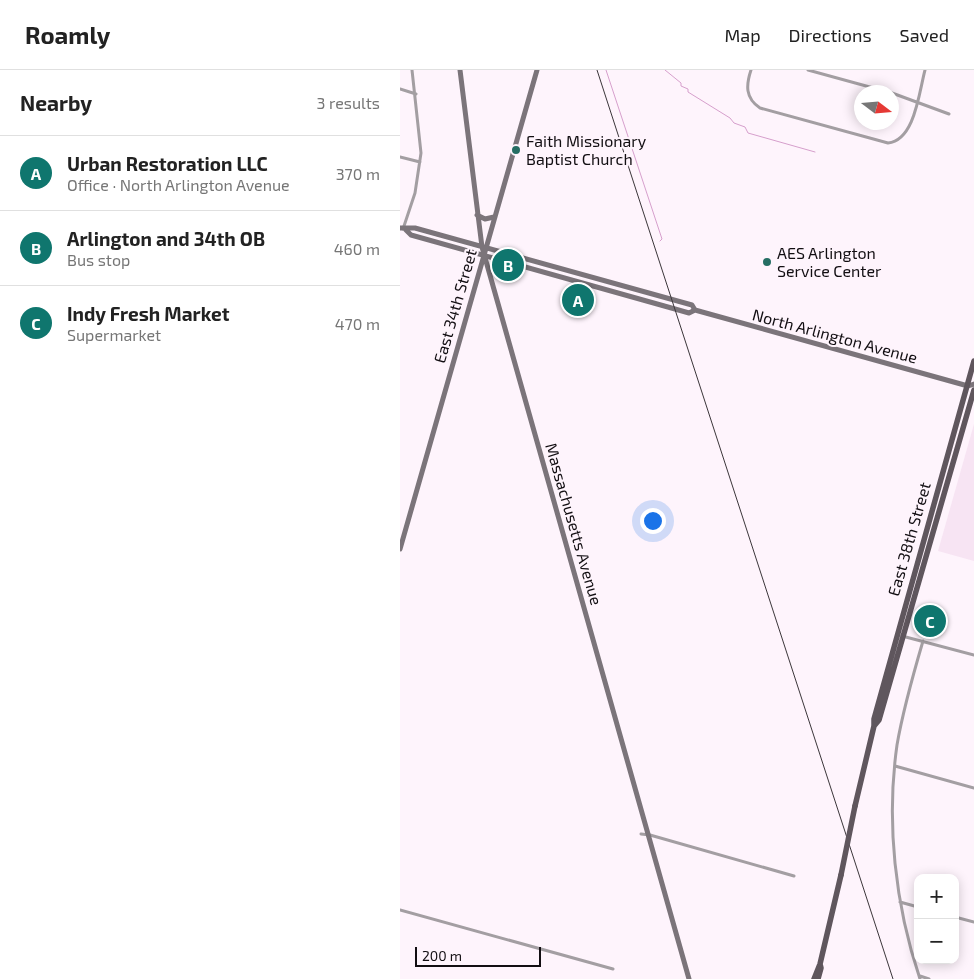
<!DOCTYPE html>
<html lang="en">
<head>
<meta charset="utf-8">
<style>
  body { margin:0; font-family:"Exo 2",sans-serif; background:#f2f2f2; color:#222 }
  .controls { position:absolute; right:15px; bottom:15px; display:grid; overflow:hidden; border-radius:10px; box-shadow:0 2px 12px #0003 }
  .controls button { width:45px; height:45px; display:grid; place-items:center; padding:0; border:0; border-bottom:1px solid #e0e0e0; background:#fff; color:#222; font:25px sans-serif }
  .compass { position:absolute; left:454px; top:15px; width:45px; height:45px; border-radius:50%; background:#fff; box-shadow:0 2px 12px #0003; rotate:106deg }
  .scale { position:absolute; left:15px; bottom:12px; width:126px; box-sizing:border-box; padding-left:5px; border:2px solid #120e12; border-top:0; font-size:14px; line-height:18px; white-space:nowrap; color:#120e12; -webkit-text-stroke:4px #fef4fc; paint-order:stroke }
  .you { position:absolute; left:252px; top:450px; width:18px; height:18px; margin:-12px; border:4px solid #fff; border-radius:50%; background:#1a73e8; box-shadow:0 0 0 8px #1a73e833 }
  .badge { display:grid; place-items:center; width:32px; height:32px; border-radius:50%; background:#0f766e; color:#fff; font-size:16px; font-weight:700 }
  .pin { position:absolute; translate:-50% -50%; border:2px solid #fff; box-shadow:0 1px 5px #0006 }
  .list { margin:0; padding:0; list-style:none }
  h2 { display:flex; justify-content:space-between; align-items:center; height:65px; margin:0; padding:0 20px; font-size:21px }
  h2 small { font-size:16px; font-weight:400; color:#767676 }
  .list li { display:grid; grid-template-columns:32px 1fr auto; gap:15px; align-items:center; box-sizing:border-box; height:75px; padding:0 20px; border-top:1px solid #e0e0e0 }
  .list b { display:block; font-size:19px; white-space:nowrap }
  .list p { margin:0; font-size:16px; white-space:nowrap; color:#767676 }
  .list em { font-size:16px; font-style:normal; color:#767676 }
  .map { position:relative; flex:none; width:574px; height:909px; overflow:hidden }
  header { display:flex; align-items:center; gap:30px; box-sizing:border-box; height:70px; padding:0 25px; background:#fff; border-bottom:1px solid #e0e0e0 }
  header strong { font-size:24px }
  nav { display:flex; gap:28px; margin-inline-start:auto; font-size:18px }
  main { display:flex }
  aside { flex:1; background:#fff }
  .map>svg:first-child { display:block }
  .built { fill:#f7e4f3 }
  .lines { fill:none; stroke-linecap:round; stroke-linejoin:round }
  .stream { stroke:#d69fcc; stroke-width:1 }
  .street { stroke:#a39ea2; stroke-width:3 }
  .secondary { stroke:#7b747a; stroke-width:5 }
  .primary { stroke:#5f565d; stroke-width:5.5 }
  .rail { stroke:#3b363a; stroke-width:1 }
  .primary-bridge { stroke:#5f565d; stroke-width:5.5 }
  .poi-dot { fill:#256d63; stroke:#fef4fc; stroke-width:2 }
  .labels { text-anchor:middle; stroke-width:4; stroke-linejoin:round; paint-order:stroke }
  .poi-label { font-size:16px; fill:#120e12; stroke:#fef4fc; text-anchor:start }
  .street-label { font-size:16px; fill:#120e12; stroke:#fef4fc }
</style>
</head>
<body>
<header>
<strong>Roamly</strong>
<nav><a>Map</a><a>Directions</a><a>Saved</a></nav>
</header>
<main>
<aside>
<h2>Nearby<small>3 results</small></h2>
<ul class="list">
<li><span class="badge">A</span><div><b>Urban Restoration LLC</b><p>Office · North Arlington Avenue</p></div><em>370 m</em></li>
<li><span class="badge">B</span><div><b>Arlington and 34th OB</b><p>Bus stop</p></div><em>460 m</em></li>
<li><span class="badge">C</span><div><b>Indy Fresh Market</b><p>Supermarket</p></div><em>470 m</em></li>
</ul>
</aside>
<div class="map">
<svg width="574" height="909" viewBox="0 0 574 909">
  <rect width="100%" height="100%" fill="#fef4fc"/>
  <path class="built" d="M574,354v137l-36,-10z"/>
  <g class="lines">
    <path class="stream" d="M206,0l56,169 -2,2
      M265,0l16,13v3l7,3v3l42,26 4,5 11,4 3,6 67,19"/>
    <path class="street" d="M351,0c-5,15 -6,28 9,38l128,35c27,-3 31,-51 37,-73
      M408,0l80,22
      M0,19l16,5
      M492,23l57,21
      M0,87l20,5
      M3,159l12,-36 6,-40 -9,-83
      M502,566l72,19
      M495,696l79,22
      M241,764l9,1 144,41
      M500,832l18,5
      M0,840l213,59
      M555,847l19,5
      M520,906l9,3
      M520,909c-25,-74 -34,-157 -23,-234 6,-35 16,-70 26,-104"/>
    <path class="secondary" d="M60,0l22,177 207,732
      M77,145l8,4 9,-2
      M0,158h15l277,77 3,5
      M6,160l5,5 264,74 14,4 6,-3 273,76 6,-2
      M0,479l137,-479"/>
    <path class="primary" d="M474,656l5,-6 95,-330
      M455,736l19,-80v-7l100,-358
      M414,909l6,-15 21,-89
      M418,909l3,-11 -1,-4"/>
    <path class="rail" d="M197,0l296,909"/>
    <path class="primary-bridge" d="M441,805l14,-69"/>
  </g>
  <g class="poi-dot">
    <circle cx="116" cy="80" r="5"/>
    <circle cx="367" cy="192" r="5"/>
  </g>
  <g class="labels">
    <g class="poi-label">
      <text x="126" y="77">Faith Missionary<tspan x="126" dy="18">Baptist Church</tspan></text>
      <text x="377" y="189">AES Arlington<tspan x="377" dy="18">Service Center</tspan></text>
    </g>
    <g class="street-label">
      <text transform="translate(55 236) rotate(-74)" y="6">East 34th Street</text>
      <text transform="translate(435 266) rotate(15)" y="6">North Arlington Avenue</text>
      <text transform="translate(174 454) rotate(74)" y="6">Massachusetts Avenue</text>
      <text transform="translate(509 469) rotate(-74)" y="6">East 38th Street</text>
    </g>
  </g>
</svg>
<div class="controls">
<button>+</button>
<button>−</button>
</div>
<svg class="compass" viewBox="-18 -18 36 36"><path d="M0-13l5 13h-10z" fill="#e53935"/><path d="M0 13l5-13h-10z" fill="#767676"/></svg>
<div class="scale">200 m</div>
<div class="you"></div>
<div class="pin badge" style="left:178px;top:230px">A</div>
<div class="pin badge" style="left:108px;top:195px">B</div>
<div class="pin badge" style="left:530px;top:551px">C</div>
</div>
</main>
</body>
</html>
